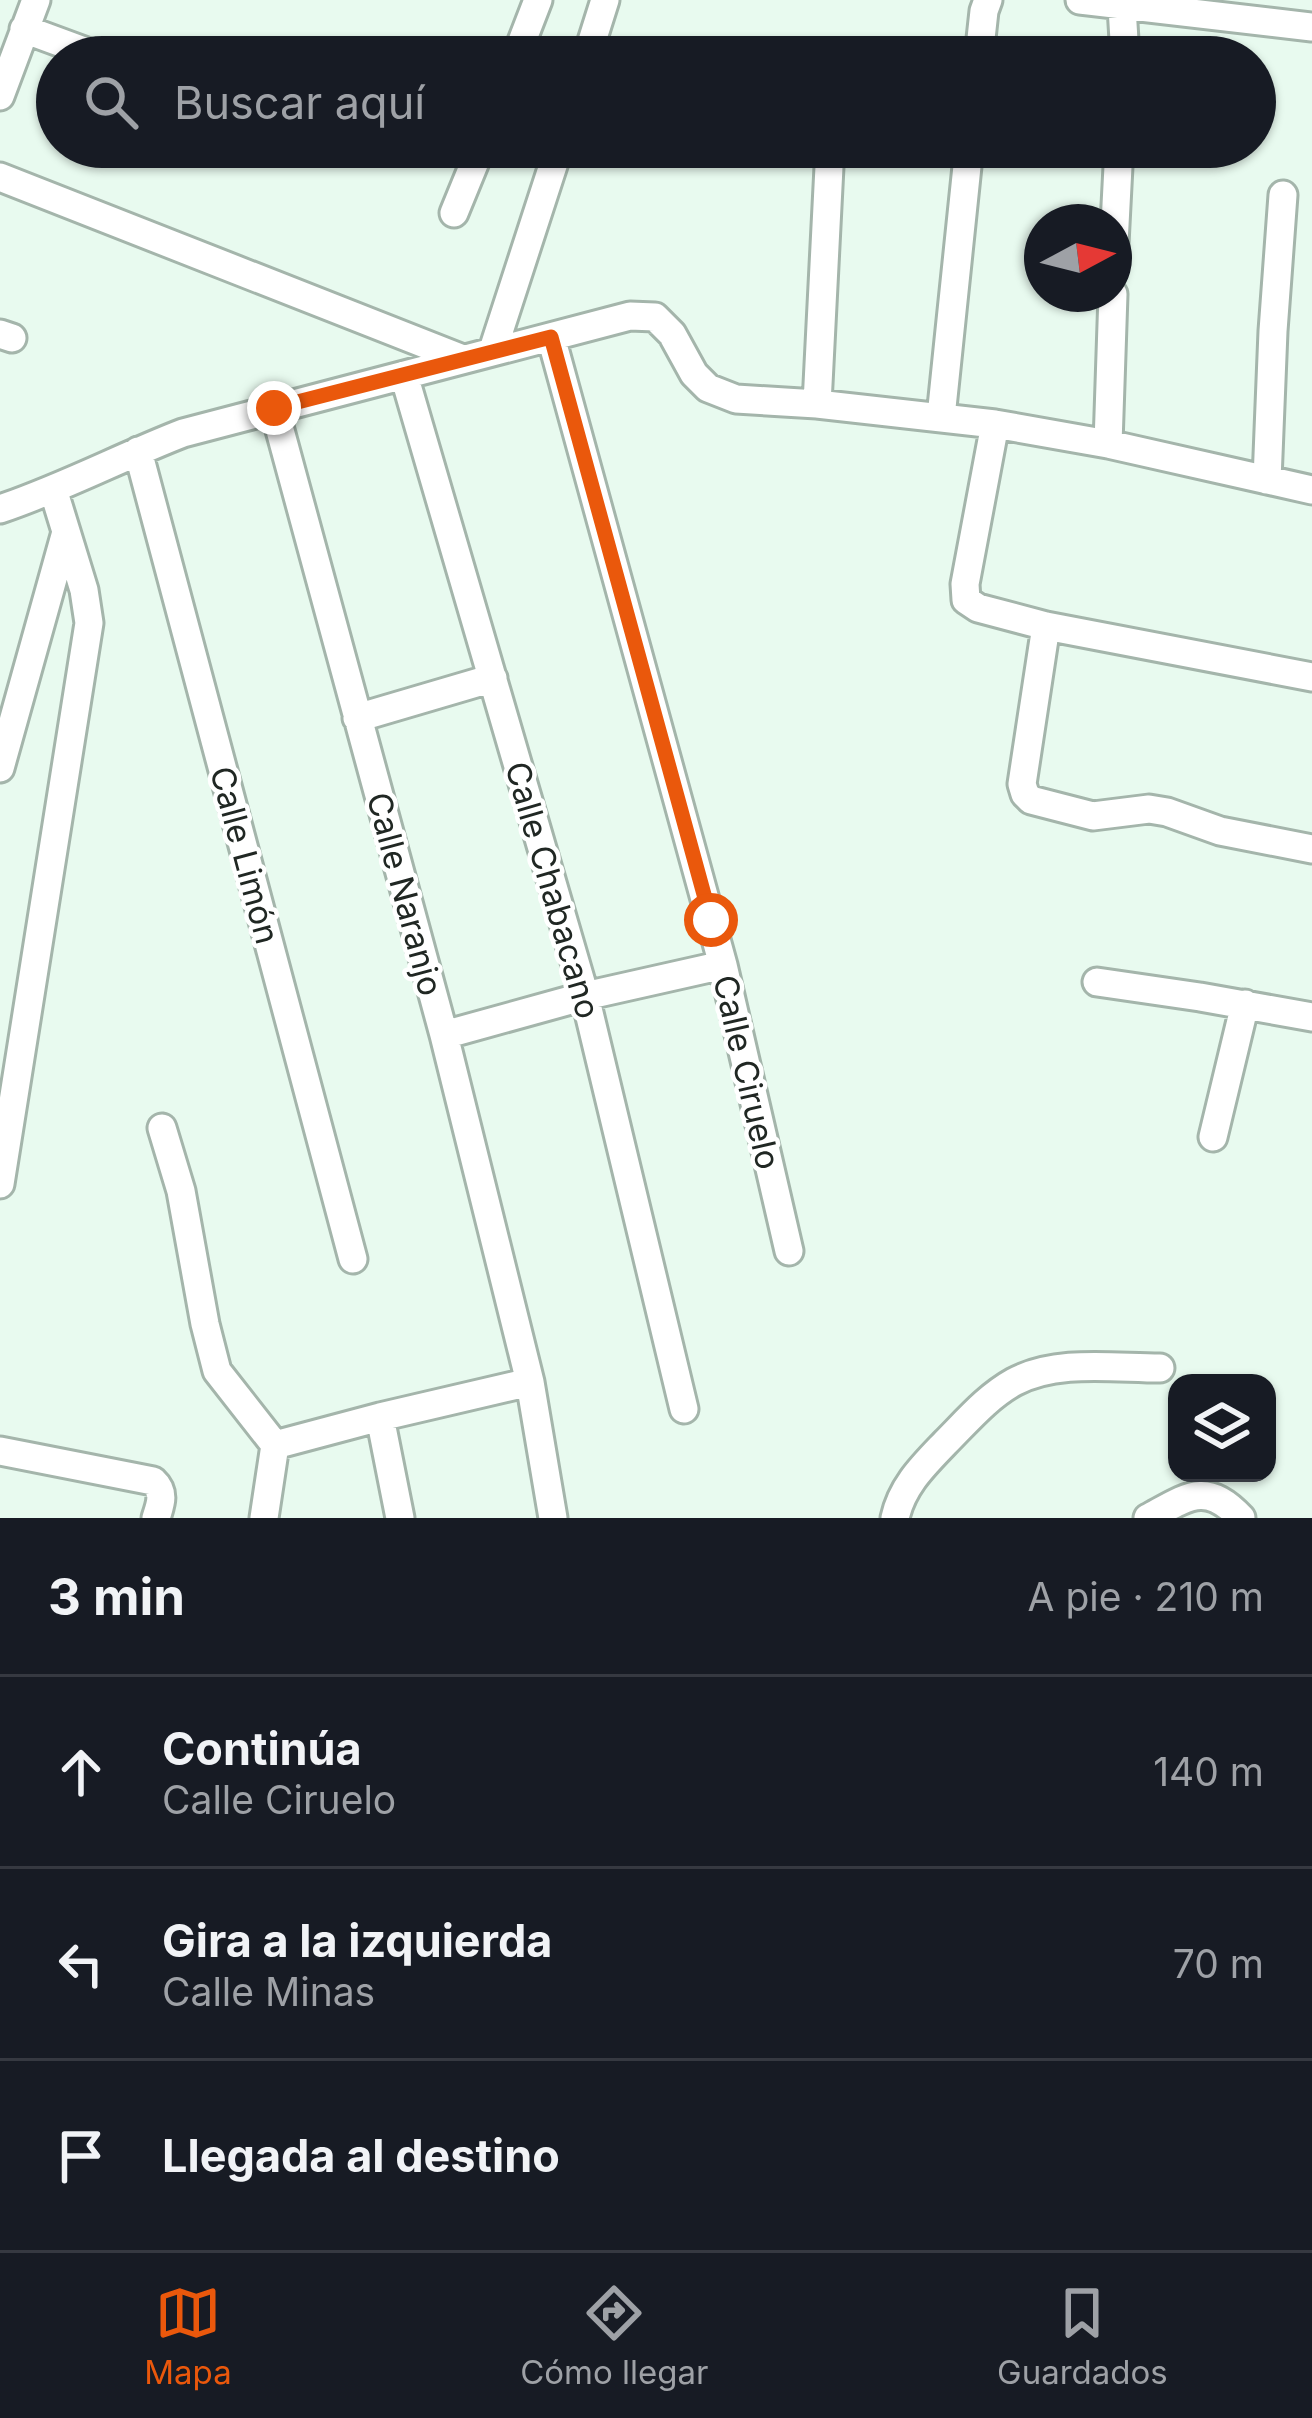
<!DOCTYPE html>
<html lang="es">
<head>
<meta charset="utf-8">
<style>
  body { margin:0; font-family:Inter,sans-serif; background:#20242c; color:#f1f3f6 }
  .controls { position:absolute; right:36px; bottom:36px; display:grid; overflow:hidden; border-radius:24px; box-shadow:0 3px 9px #0004 }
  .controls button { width:108px; height:108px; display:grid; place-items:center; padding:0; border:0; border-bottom:3px solid #363941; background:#171b24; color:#f1f3f6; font:60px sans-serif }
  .compass { position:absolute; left:1024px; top:204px; width:108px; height:108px; border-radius:50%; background:#171b24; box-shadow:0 3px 9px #0004; rotate:83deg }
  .stop { position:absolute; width:36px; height:36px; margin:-27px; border:9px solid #ea580c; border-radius:50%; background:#fff }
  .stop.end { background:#ea580c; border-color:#fff; box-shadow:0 3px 12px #0008 }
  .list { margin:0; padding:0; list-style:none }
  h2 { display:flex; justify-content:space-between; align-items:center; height:156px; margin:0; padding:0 48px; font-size:51px }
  h2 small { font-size:39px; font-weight:400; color:#9ea1a6 }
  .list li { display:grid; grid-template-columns:78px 1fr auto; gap:36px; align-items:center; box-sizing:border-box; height:192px; padding:0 48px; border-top:3px solid #363941 }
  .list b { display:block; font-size:45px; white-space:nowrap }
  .list p { margin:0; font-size:39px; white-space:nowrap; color:#9ea1a6 }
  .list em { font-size:39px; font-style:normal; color:#9ea1a6 }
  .icon { flex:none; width:66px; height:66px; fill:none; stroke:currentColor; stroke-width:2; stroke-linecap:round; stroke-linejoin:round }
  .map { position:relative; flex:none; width:1312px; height:1518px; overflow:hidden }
  .search { position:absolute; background:#171b24; box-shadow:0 3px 9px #0004; left:36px; right:36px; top:36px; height:132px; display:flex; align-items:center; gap:30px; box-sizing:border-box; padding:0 42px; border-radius:66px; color:#9ea1a6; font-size:45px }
  .sheet { height:732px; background:#171b24 }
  nav { display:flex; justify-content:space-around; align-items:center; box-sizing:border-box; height:168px; border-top:3px solid #363941; background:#171b24; font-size:33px; color:#9ea1a6 }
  nav a { display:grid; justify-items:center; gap:6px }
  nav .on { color:#ea580c }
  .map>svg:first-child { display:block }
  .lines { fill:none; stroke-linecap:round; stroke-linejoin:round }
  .street-casing { stroke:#a4b5ab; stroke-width:33 }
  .street { stroke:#fff; stroke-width:27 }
  .route { stroke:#ea580c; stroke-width:15 }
  .labels { text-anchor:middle; stroke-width:9; stroke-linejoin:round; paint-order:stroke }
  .street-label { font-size:33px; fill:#202723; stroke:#fff }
</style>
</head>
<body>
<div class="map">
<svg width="1312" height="1518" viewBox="0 0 1312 1518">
  <rect width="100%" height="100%" fill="#e8faef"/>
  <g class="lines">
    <g class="street-casing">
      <path id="street" d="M1080,0l232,27
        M1122,7l3,50
        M24,29l76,28
        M516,57l22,-57
        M587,57l18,-57
        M979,57l5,-46 4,-11
        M0,96l36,-96
        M0,177l463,182
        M454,213l27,-66
        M1114,244l5,-97
        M0,334l12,4
        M551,337l172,628 66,286
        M493,350l66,-203
        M404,375l181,621 99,413
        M817,404l13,-257
        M274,408l170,627 86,347 23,136
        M941,417l28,-270
        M995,424l-30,160 1,16 12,8 68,18 266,51
        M1108,444l5,-150
        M138,451l215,808
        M1267,480l6,-149 10,-136
        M0,509c63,-21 121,-52 183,-76l447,-117 25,1 17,17 22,40 14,14 28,11 81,5 178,20 113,20 204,46
        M1046,626l-24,158 3,10 6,6 62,16 56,-7 18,3 53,19 92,18
        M357,718l136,-40
        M0,768l66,-236
        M1097,982l103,15 112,20
        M444,1035l141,-39 138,-31
        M162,1128l19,63 24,133 12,47 58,74
        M1213,1137l32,-133
        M0,1184l89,-561 -5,-33 -31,-101
        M380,1417l20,101
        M275,1445l105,-28 150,-35
        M0,1451l153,30c12,11 8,22 3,37
        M264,1518l11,-73
        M895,1518c7,-32 28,-52 50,-75 22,-22 42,-46 69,-61 42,-23 100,-14 146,-14
        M1148,1518c39,-21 58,-38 93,0"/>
    </g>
    <use href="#street" class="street"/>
  </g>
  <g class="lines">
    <path class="route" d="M274,408l277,-71 160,583"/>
  </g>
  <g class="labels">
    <g class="street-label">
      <text transform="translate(245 855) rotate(75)" y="12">Calle Limón</text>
      <text transform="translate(553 890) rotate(74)" y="12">Calle Chabacano</text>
      <text transform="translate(405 894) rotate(75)" y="12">Calle Naranjo</text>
      <text transform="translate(747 1072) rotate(77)" y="12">Calle Ciruelo</text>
    </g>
  </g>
</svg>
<div class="controls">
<button><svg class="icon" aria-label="layers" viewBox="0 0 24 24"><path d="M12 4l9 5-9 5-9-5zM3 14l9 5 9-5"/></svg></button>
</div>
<svg class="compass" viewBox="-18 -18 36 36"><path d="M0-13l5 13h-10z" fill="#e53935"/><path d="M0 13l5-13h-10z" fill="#9ea1a6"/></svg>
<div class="stop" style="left:711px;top:920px"></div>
<div class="stop end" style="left:274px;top:408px"></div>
<div class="search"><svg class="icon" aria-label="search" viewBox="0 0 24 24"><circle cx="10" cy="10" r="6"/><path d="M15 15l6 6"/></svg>Buscar aquí</div>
</div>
<section class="sheet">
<h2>3 min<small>A pie · 210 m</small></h2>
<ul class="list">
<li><svg class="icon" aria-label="ahead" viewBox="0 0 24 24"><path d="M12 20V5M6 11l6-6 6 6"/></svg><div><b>Continúa</b><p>Calle Ciruelo</p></div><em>140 m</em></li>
<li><svg class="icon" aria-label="left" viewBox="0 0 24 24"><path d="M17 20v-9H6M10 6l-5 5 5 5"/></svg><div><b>Gira a la izquierda</b><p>Calle Minas</p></div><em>70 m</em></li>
<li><svg class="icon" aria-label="arrive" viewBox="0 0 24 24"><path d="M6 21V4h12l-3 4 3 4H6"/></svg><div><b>Llegada al destino</b></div></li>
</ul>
</section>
<nav>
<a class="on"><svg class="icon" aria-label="map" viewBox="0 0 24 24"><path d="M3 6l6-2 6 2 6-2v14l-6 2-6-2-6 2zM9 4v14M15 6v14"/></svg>Mapa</a>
<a><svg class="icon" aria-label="directions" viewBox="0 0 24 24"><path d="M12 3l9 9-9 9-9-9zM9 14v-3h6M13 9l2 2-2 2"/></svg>Cómo llegar</a>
<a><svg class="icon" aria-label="saved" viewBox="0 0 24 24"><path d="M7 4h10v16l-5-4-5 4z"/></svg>Guardados</a>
</nav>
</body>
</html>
